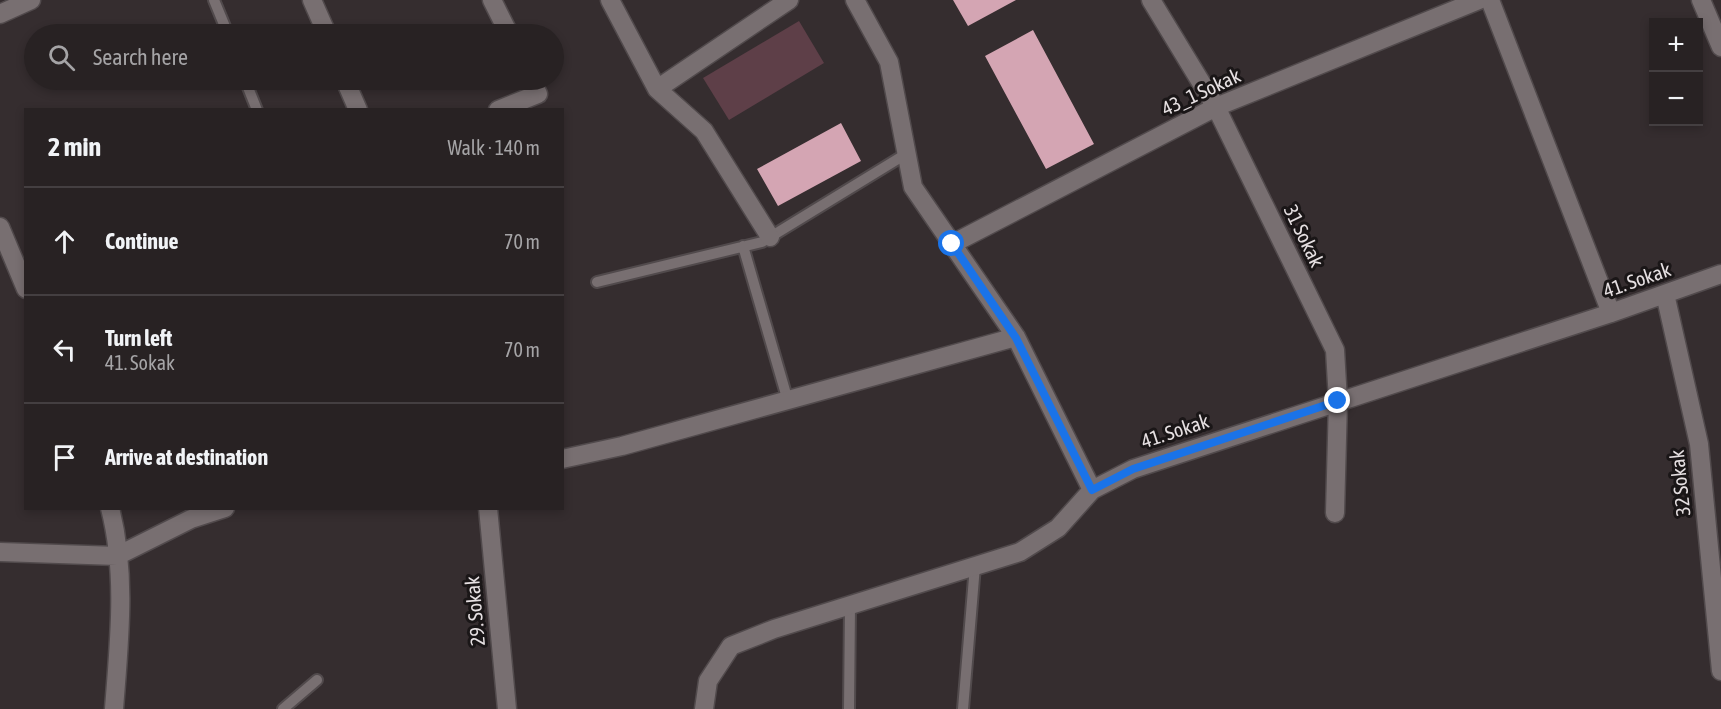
<!DOCTYPE html>
<html lang="en">
<head>
<meta charset="utf-8">
<style>
  body { margin:0; font-family:"Asap Condensed",sans-serif; background:#342f30; color:#f1f3f6 }
  .controls { position:absolute; right:18px; top:18px; display:grid; overflow:hidden; border-radius:0px; box-shadow:0 3px 9px #0003 }
  .controls button { width:54px; height:54px; display:grid; place-items:center; padding:0; border:0; border-bottom:2px solid #443f41; background:#282223; color:#f1f3f6; font:30px sans-serif }
  .stop { position:absolute; width:18px; height:18px; margin:-14px; border:4px solid #1a73e8; border-radius:50%; background:#fff }
  .stop.end { background:#1a73e8; border-color:#fff; box-shadow:0 2px 6px #0008 }
  .list { margin:0; padding:0; list-style:none }
  h2 { display:flex; justify-content:space-between; align-items:center; height:78px; margin:0; padding:0 24px; font-size:26px }
  h2 small { font-size:20px; font-weight:400; color:#a5a4a6 }
  .list li { display:grid; grid-template-columns:39px 1fr auto; gap:18px; align-items:center; box-sizing:border-box; height:108px; padding:0 24px; border-top:2px solid #443f41 }
  .list b { display:block; font-size:22px; white-space:nowrap }
  .list p { margin:0; font-size:20px; white-space:nowrap; color:#a5a4a6 }
  .list em { font-size:20px; font-style:normal; color:#a5a4a6 }
  .icon { flex:none; width:33px; height:33px; fill:none; stroke:currentColor; stroke-width:2; stroke-linecap:round; stroke-linejoin:round }
  .map { position:relative; flex:none; width:1721px; height:709px; overflow:hidden }
  .search { position:absolute; background:#282223; box-shadow:0 3px 9px #0003; left:24px; top:24px; width:540px; height:66px; display:flex; align-items:center; gap:15px; box-sizing:border-box; padding:0 21px; border-radius:33px; color:#a5a4a6; font-size:22px }
  .panel { position:absolute; background:#282223; box-shadow:0 3px 9px #0003; left:24px; top:108px; width:540px; height:402px; border-radius:0px }
  .map>svg:first-child { display:block }
  .green { fill:#5e3f48 }
  .building { fill:#d4a5b3 }
  .lines { fill:none; stroke-linecap:round; stroke-linejoin:round }
  .lane-casing { stroke:#514a4c; stroke-width:14 }
  .street-casing { stroke:#514a4c; stroke-width:21 }
  .lane { stroke:#786f71; stroke-width:10 }
  .street { stroke:#786f71; stroke-width:18 }
  .route { stroke:#1a73e8; stroke-width:8 }
  .labels { text-anchor:middle; stroke-width:6; stroke-linejoin:round; paint-order:stroke }
  .street-label { font-size:20px; fill:#e6e0e2; stroke:#1a1617 }
</style>
</head>
<body>
<div class="map">
<svg width="1721" height="709" viewBox="0 0 1721 709">
  <rect width="100%" height="100%" fill="#352d2f"/>
  <path class="green" d="M799,21l25,42 -95,57 -26,-42z"/>
  <path class="building" d="M953,0h63l-48,26z
    M1033,30l61,114 -48,25 -61,-113z
    M841,123l20,38 -83,45 -21,-37z"/>
  <g class="lines">
    <g class="lane-casing">
      <path id="lane" d="M214,0l14,34
        M245,80l12,30
        M743,246l45,155
        M597,282l165,-40 144,-88
        M283,709l34,-29
        M849,709l1,-104
        M963,709l12,-143"/>
    </g>
    <g class="street-casing">
      <path id="street" d="M312,0l15,34
        M492,0l17,34
        M610,0l47,89 47,42 66,106
        M855,0l34,62 24,125 103,150 76,153
        M1151,0l65,107 119,243 3,51 -3,112
        M1490,0l121,313
        M1701,0l20,47
        M0,14l31,-14
        M345,80l13,30
        M657,89l132,-89
        M498,110l40,-16 -7,-14
        M0,227l26,62
        M952,244l264,-137 263,-107
        M1665,294l34,150 22,227
        M562,459l60,-13 394,-109
        M110,508c17,66 9,135 4,201
        M488,508l19,201
        M0,552l117,4 74,-37 34,-11
        M704,709l4,-28 23,-35 43,-17 246,-77 38,-24 34,-38 41,-21 478,-156 110,-39"/>
    </g>
    <use href="#lane" class="lane"/>
    <use href="#street" class="street"/>
  </g>
  <g class="lines">
    <path class="route" d="M952,244l64,94 76,152 41,-21 205,-68"/>
  </g>
  <g class="labels">
    <g class="street-label">
      <text transform="translate(1201 92) rotate(-25)" y="7">43_1 Sokak</text>
      <text transform="translate(1304 236) rotate(64)" y="7">31 Sokak</text>
      <text transform="translate(1637 280) rotate(-19)" y="7">41. Sokak</text>
      <text transform="translate(1175 431) rotate(-18)" y="7">41. Sokak</text>
      <text transform="translate(1680 483) rotate(-96)" y="7">32 Sokak</text>
      <text transform="translate(475 611) rotate(-95)" y="7">29. Sokak</text>
    </g>
  </g>
</svg>
<div class="controls">
<button>+</button>
<button>−</button>
</div>
<div class="stop" style="left:952px;top:244px"></div>
<div class="stop end" style="left:1338px;top:401px"></div>
<div class="search"><svg class="icon" aria-label="search" viewBox="0 0 24 24"><circle cx="10" cy="10" r="6"/><path d="M15 15l6 6"/></svg>Search here</div>
<section class="panel">
<h2>2 min<small>Walk · 140 m</small></h2>
<ul class="list">
<li><svg class="icon" aria-label="ahead" viewBox="0 0 24 24"><path d="M12 20V5M6 11l6-6 6 6"/></svg><div><b>Continue</b></div><em>70 m</em></li>
<li><svg class="icon" aria-label="left" viewBox="0 0 24 24"><path d="M17 20v-9H6M10 6l-5 5 5 5"/></svg><div><b>Turn left</b><p>41. Sokak</p></div><em>70 m</em></li>
<li><svg class="icon" aria-label="arrive" viewBox="0 0 24 24"><path d="M6 21V4h12l-3 4 3 4H6"/></svg><div><b>Arrive at destination</b></div></li>
</ul>
</section>
</div>
</body>
</html>
